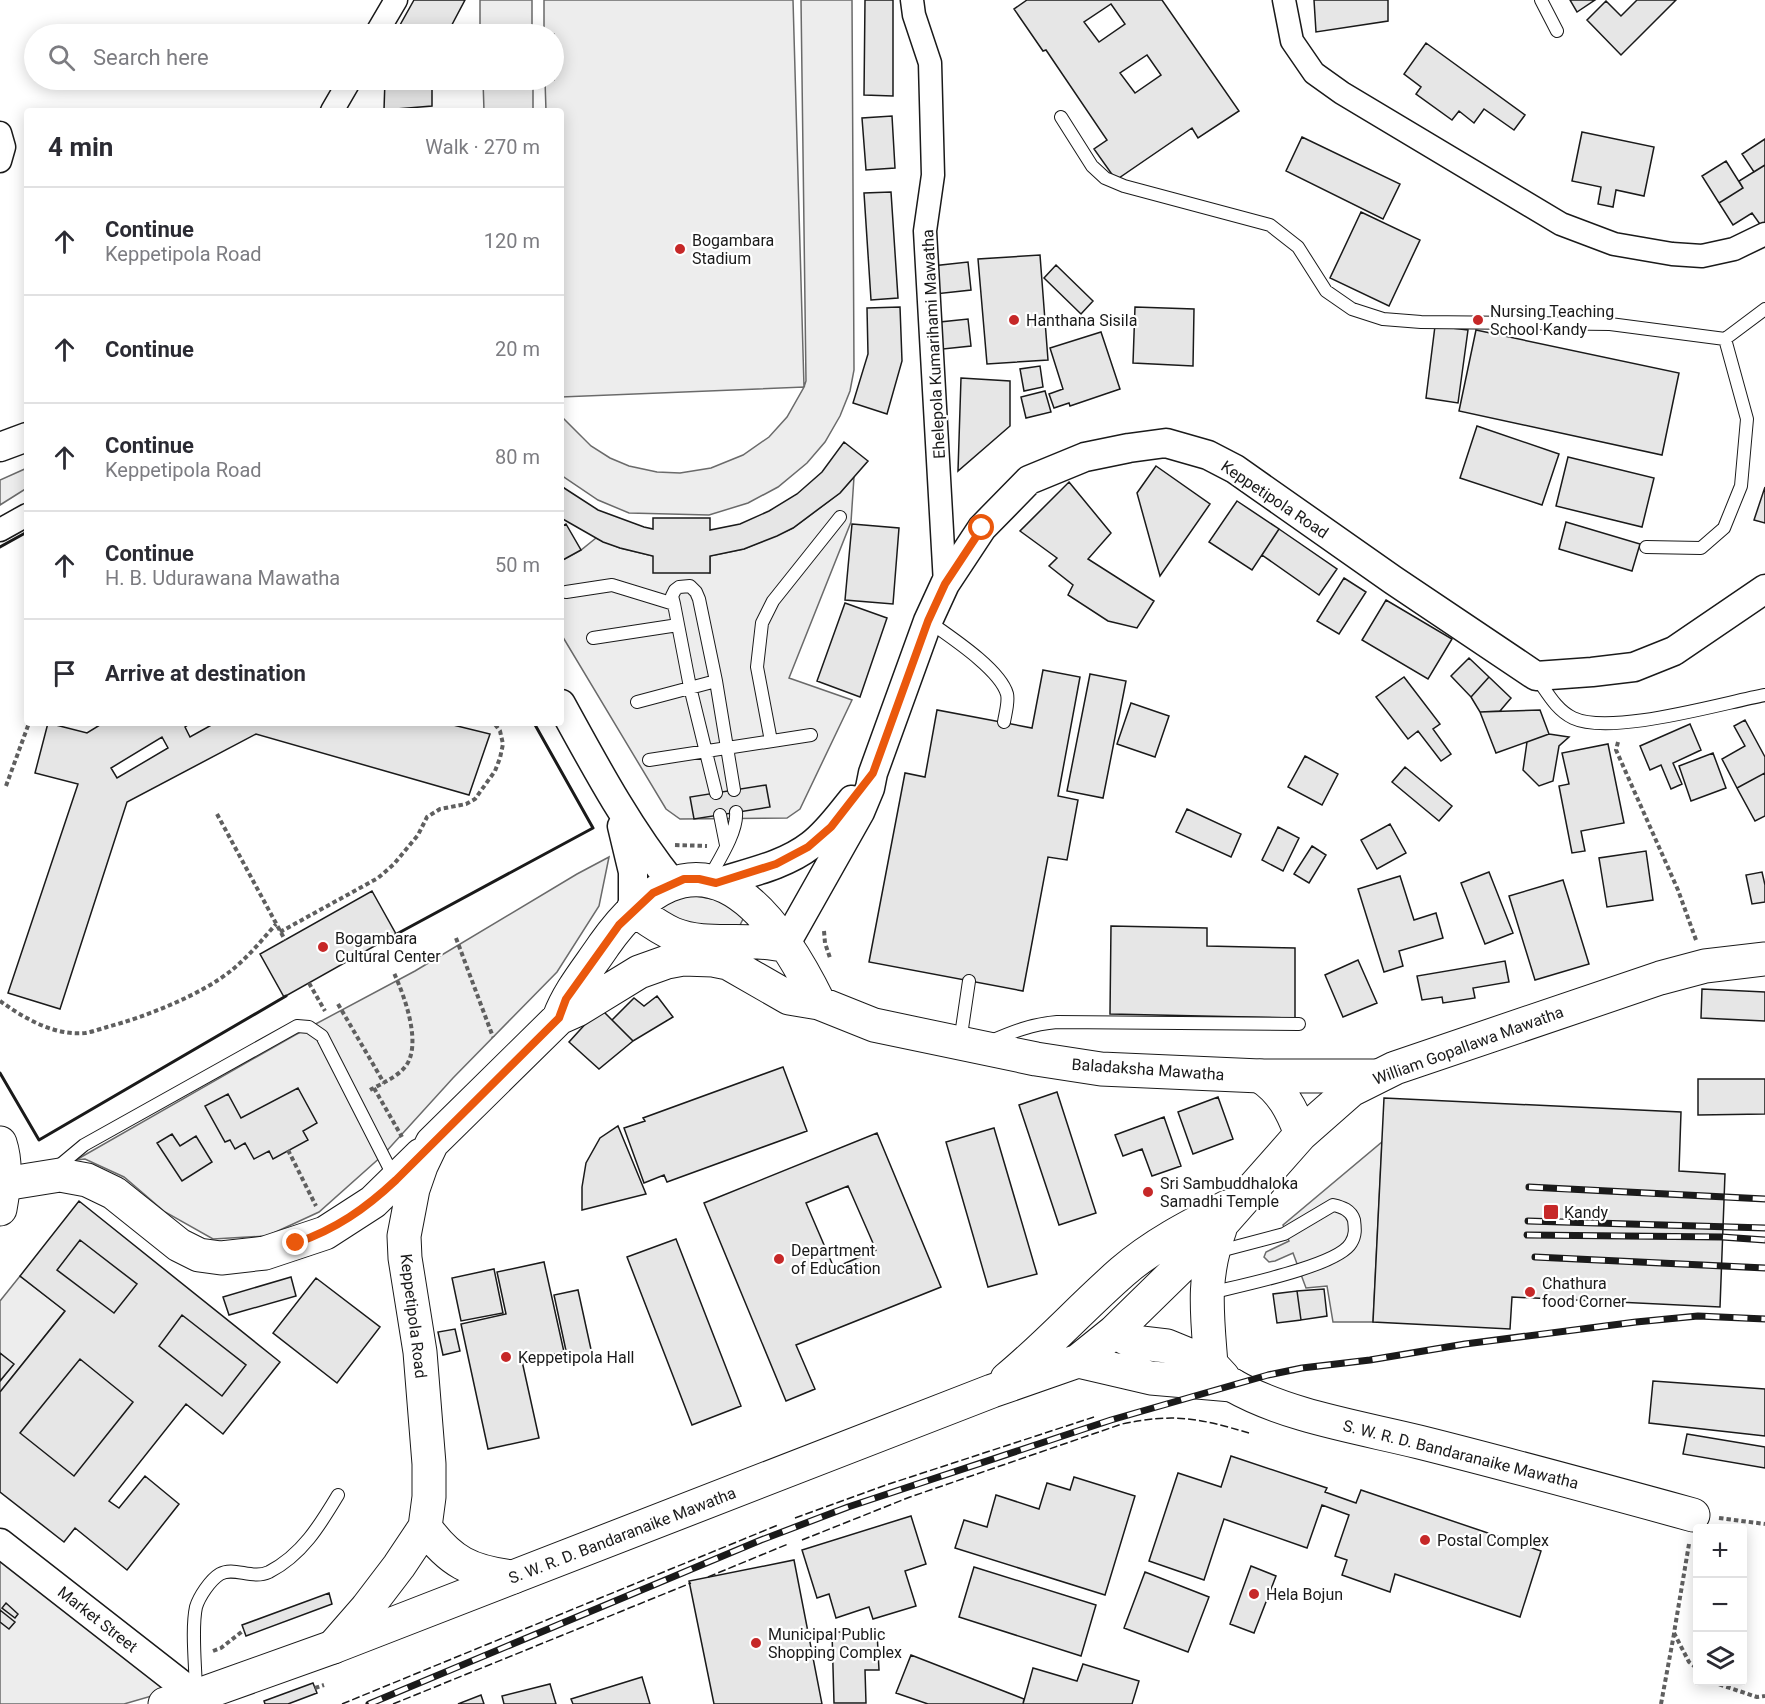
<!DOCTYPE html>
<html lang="en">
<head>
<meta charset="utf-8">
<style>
  body { margin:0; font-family:Roboto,sans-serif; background:#f7f7f7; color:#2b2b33 }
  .controls { position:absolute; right:18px; bottom:18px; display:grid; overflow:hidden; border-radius:6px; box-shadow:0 3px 15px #0003 }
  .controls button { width:54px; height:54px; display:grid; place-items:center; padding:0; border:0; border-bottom:2px solid #e1e1e2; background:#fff; color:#2b2b33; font:30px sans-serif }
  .stop { position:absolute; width:18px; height:18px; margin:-14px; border:4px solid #ea580c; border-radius:50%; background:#fff }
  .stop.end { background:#ea580c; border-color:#fff; box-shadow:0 2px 6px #0008 }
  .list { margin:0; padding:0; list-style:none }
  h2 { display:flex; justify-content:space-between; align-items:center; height:78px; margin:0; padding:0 24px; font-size:26px }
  h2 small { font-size:20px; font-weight:400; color:#7c7c81 }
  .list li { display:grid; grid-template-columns:39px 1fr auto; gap:18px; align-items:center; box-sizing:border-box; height:108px; padding:0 24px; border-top:2px solid #e1e1e2 }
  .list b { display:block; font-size:22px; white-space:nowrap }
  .list p { margin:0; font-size:20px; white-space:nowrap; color:#7c7c81 }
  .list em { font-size:20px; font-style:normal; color:#7c7c81 }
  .icon { flex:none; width:33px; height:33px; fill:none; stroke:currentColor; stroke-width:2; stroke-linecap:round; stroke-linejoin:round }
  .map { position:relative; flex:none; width:1765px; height:1704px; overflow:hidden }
  .search { position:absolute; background:#fff; box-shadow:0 3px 15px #0003; left:24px; top:24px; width:540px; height:66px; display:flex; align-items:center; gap:15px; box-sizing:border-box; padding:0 21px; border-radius:33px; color:#7c7c81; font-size:22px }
  .panel { position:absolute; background:#fff; box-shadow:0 3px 15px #0003; left:24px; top:108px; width:540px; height:618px; border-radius:6px }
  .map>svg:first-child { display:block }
  .built { fill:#ededed; stroke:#6a6a6a; stroke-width:1.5 }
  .building { fill:#e6e6e6; stroke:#1a1a1a; stroke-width:1.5; fill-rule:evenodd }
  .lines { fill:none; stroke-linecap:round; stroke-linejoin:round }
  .service-casing { stroke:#1a1a1a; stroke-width:14 }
  .minor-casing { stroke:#1a1a1a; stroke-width:25 }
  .tertiary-casing { stroke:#1a1a1a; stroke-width:31 }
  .secondary-casing { stroke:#1a1a1a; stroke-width:35 }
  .primary-casing { stroke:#1a1a1a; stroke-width:35 }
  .path { stroke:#5f5f5f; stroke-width:4; stroke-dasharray:4.5 3; stroke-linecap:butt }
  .service { stroke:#fff; stroke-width:12 }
  .minor { stroke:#fff; stroke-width:22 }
  .tertiary { stroke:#fff; stroke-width:28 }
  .secondary { stroke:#fff; stroke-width:33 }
  .primary { stroke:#fff; stroke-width:33 }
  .rail-casing { stroke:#1a1a1a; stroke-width:7 }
  .rail { stroke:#fff; stroke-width:4.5; stroke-dasharray:14; stroke-linecap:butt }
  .fence { stroke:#1a1a1a; stroke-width:1.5; stroke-dasharray:8 3; stroke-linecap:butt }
  .wall { stroke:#1a1a1a; stroke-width:3 }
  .route { stroke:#ea580c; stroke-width:8 }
  .poi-dot { fill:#c62828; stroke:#fff; stroke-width:2 }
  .labels { text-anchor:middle; stroke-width:4.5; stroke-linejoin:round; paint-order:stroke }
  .poi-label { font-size:16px; fill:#1a1a1a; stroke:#fff; text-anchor:start }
  .street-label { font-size:16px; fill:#1a1a1a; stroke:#fff }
</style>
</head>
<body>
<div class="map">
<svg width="1765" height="1704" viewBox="0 0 1765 1704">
  <rect width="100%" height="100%" fill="#fff"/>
  <path class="built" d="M480,0h52v34h-52z
    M544,0h249l11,387 2,-6 -5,-381h51l2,370 -4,21 -10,25 -15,26 -18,21 -29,24 -30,16 -39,12 -80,-2 -31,-13 -37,-25v-59l30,30 19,12 19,8 28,6 23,1 31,-5 32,-13 26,-18 18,-20 17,-30 -243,10v-286h-15l-1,-31h9v-46h-10z
    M483,80h50v31h-49z
    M27,468v20l-27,17v-25z
    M854,477l-3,45 -62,156 63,22 -52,109 -13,9 -107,1 -14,-10 -105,-175v-73l20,-11 15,-12 24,10 33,8 57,17v-17l34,-7 49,-21 47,-35z
    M609,857l-10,49 -42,66 -104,106 -70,77 -64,57 -52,24 -54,3 -48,-27 -41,-35 -39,-18 -9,1 219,-125 120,-64 162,-97z
    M685,894l38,7 17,12 3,6 -3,6 -13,10 -61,-17 -7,-15z
    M1382,1142l-9,180h-40l-6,-36 -21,2 -13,-35 -18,8 -6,1 -5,-5 2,-5 23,-11 -6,-16z
    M20,1276l45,35 -65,81v-11l13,-17 -13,-11v-52z
    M0,1559l169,132 -45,13h-124z"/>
  <path class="building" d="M414,0h51l-18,34h-52z
    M865,0h28v96l-29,-1z
    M1027,0h135l77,111 -41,27 -6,-10 -76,52 -22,-31 13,-9 -61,-90 -3,1 -29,-42zM1111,4l14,20 -26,18 -15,-20zM1147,55l14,20 -26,18 -15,-20z
    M1314,0h74v21l-72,11z
    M1570,0h25l-18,12z
    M1637,0h39l-55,55 -34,-35 19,-19 15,15z
    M1426,43l99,72 -11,15 -30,-21 -10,14 -15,-12 -7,9 -36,-26 5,-7 -17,-13z
    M385,80h47v26l-48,4z
    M892,116l3,52 -29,2 -4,-52z
    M1582,132l72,15 -10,49 -28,-6 -3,17 -15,-3 3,-17 -29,-6z
    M1302,137l98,47 -17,35 -97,-48z
    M1765,139v26l-11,7 -12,-18z
    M1726,161l17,27 -24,15 -17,-27z
    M1765,165v60l-3,2 -10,-14 -19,12 -14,-22 24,-15 -4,-7z
    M891,192l7,106 -27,2 -7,-107z
    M1361,212l59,28 -31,66 -59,-28z
    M1040,255l8,105 -61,4 -9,-105z
    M968,262l3,28 -36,4 -3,-28z
    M1056,265l37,36 -12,13 -37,-36z
    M900,307l2,54 -15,53 -34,-11 15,-49 -1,-46z
    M1135,307l59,2 -1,57 -60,-3z
    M968,319l3,27 -28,3 -3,-27z
    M1435,326l33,4 -10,73 -32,-5z
    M1476,330l203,43 -17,82 -203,-44z
    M1101,332l19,57 -50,17 -1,-3 -15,5 -5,-14 14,-5 -13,-41z
    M1040,366l3,21 -19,4 -4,-22z
    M961,378l49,3v45l-52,45z
    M1045,391l6,21 -25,6 -5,-21z
    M1477,426l82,28 -17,51 -82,-27z
    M844,442l24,19 -28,32 -47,35 -16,8 -33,13 -34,7v17h-57v-17l-33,-8 -17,-6 -42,-24v-32l37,24 46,17 9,2v-11h57v12l30,-6 29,-13 28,-17 25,-22z
    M1568,457l86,21 -12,49 -86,-21z
    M1156,466l54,38 -50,72 -23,-83z
    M1069,482l42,51 -23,26 66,42 -17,27 -29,-7 -40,-26 5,-10 -24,-19 8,-8 -37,-27z
    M1765,487v36l-11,-3z
    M1237,501l42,28 -27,41 -43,-28z
    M1566,522l74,22 -8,27 -73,-22z
    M566,524l15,26 -20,11v-34z
    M852,524l47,4 -6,76 -48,-4z
    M1279,529l58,40 -18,26 -57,-40z
    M1344,578l22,14 -27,42 -22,-13z
    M1386,600l66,39 -24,40 -66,-39z
    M845,603l42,15 -27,79 -43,-16z
    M1469,658l20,19 -18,20 -20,-21z
    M1043,670l37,7 -22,119 20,4 -11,60 -19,-3 -25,134 -154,-29 36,-189 20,4 12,-67 95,18z
    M1090,674l36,7 -23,117 -36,-7z
    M1404,677l36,47 -7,5 18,25 -10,7 -23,-30 -10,8 -32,-42z
    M1489,677l22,21 -11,13 -20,1 -9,-15z
    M1131,703l38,13 -14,41 -38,-13z
    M1540,710l9,24 -53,19 -16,-41z
    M1745,720l20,37v16l-28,15 -15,-29 23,-13 -11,-20z
    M48,723l39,10 16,-10h88l-6,4 5,10 25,-14h230l45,11 -21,61 -213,-61 -129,68 -67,207 -52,-16 70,-209 -43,-11zM162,737l6,11 -51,30 -6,-10z
    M1690,724l11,26 -28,13 9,21 -11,5 -10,-24 -11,5 -10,-24z
    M1549,734l20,3 -10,9 -6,35 -14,5 -16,-16 4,-28z
    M1608,744l16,79 -43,8 4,20 -13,2 -13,-67 10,-2 -7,-31z
    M1713,753l13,35 -35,13 -12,-35z
    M1305,756l33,18 -16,31 -34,-18z
    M1405,767l47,39 -13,15 -47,-39z
    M1765,773v43l-10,5 -18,-33z
    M766,785l4,22 -76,12 -4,-22z
    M1187,809l54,25 -10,23 -55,-25z
    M1390,824l16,29 -29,16 -16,-29z
    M1278,827l21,11 -16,33 -21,-11z
    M1312,846l14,9 -17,28 -15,-9z
    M1646,851l7,49 -46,7 -8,-49z
    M1489,872l24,61 -28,11 -24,-61z
    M1762,872l3,13v17l-13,2 -6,-29z
    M1400,876l14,44 22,-7 7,25 -44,13 4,15 -19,6 -26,-83z
    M1563,880l26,84 -54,16 -26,-84z
    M372,891l24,43 -112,63 -24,-43z
    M1111,926l96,2v18l88,2v70l-185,-4z
    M1358,960l19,43 -34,14 -18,-42z
    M1505,961l4,21 -36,6 2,10 -32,5 -1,-6 -20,3 -5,-24z
    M1702,989l63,3v29l-64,-3z
    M657,996l16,21 -40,24 -21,-21 22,-22 10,8z
    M600,1008l33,33 -34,28 -30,-27z
    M783,1067l24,64 -140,51 -3,-7 -20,8 -20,-55 21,-7 -2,-3z
    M1698,1079h67v35l-67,1z
    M298,1088l19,35 -14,8 5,9 -35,19 -4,-8 -15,8 -9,-16 -10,6 -5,-9 -5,2 -20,-36 23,-12 13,24z
    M1057,1092l39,121 -37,12 -40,-120z
    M1218,1097l15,42 -40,15 -15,-42z
    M1384,1098l297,14 -2,59 46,3 -5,133 -208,-10 -2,32 -137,-7z
    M1164,1117l17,49 -29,10 -10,-27 -19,7 -8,-21z
    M618,1126l28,68 -64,16v-23l4,-24 14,-25z
    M994,1128l43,146 -49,13 -42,-145z
    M877,1133l64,154 -145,58 19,44 -29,12 -82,-198zM848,1186l28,64 -42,18 -28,-65z
    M172,1134l8,12 16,-10 16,26 -30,19 -25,-38z
    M79,1201l201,161 -57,72 -37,-30 -77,97 10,7 26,-32 34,28 -52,66 -52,-42 -11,14 -64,-50v-100l65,-81 -45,-35zM80,1240l57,44 -23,29 -57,-43zM182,1315l64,50 -24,31 -63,-50zM80,1359l53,43 -59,74 -54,-43z
    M676,1239l65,167 -49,19 -65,-168z
    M80,1240l57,44 -23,29 -57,-43z
    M544,1262l20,90 -42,9 17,77 -51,11 -27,-125 45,-10 -9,-42z
    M494,1269l9,44 -42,8 -9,-43z
    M291,1277l5,19 -67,19 -6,-18z
    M316,1278l64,49 -43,56 -64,-50z
    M1324,1289l3,27 -26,4 -4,-29z
    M578,1290l14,64 -24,6 -14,-65z
    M1297,1291l4,29 -24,3 -4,-29z
    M182,1315l64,50 -24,31 -63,-50z
    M455,1329l5,22 -17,4 -5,-23z
    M0,1353l14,11 -14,17z
    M80,1359l53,43 -59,74 -54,-43z
    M1653,1381l112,8v47l-116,-13z
    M1687,1434l78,13v21l-82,-14z
    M1231,1456l96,32 -2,4 31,11 5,-13 180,61 -21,66 -125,-43 -5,18 -48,-17 5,-15 -12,-4 14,-41 -27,-10 -15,43 -83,-29 -20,61 -55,-19 29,-88 43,14z
    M1074,1477l61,19 -30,99 -150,-47 9,-28 23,7 9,-32 43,14 8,-26 23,7z
    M911,1516l15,48 -21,7 11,35 -43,13 -4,-12 -33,11 -7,-24 -12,4 -15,-48z
    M794,1560l28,144h-108l-25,-123z
    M1251,1566l25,10 -22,57 -24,-9z
    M974,1567l122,38 -15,51 -122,-39z
    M1145,1572l64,25 -21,55 -64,-24z
    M329,1593l3,11 -86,32 -4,-11z
    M6,1603l12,11 -3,4 -13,-10z
    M0,1610l15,12 -6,7 -9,-7z
    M832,1632h45l2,38h-14l1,33h-32z
    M911,1655l113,44 -1,5h-95l-32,-11z
    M1083,1664l56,17 -7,23h-109l10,-36 44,13z
    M642,1677l8,27h-77l-2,-5z
    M313,1683l4,10 -29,11h-23l-1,-3z
    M550,1684l6,20h-52l-2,-8z
    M481,1695l3,9h-26z"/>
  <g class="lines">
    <g class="service-casing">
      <path id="service" d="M1541,0l16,31
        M1061,117l31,49 13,12 19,8 146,39 28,22 28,44 26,18 31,10 38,3 189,2 115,15 40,-30
        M1646,547l55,1 23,-20 17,-42 6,-67 -22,-80
        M566,592l46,-7 62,19
        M928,621c21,15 72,48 79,73 2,8 -2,21 -3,28
        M593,638l85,-13
        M1536,677c11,15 20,33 37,41 38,18 149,-15 192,-23
        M637,702l79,-21
        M771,741l-14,-74 5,-44 11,-22 67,-84
        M649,760l162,-25
        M716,793l-26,-106 -16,-83 -2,-8 3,-6 4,-3 11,-1 6,6 3,7 17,82 18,109
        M720,815l6,30
        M708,880c9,-17 30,-48 28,-68
        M960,1042l9,-61
        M989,1042c23,-10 43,-18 68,-20l242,2
        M54,1170l30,-25 213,-119 12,1 13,9 73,143
        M1210,1293c28,-7 128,-27 141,-50 5,-8 4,-15 3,-23 -3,-10 -12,-13 -21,-15l-49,29 -68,18
        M196,1694c0,-24 -5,-64 0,-87 3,-10 14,-27 24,-33 14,-8 32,6 49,-2 33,-17 51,-47 69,-77"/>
    </g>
    <g class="minor-casing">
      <path id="minor" d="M912,0l2,15 16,48 3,112 -8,56 20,353
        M1284,0l8,41 22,32 28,20 219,131 53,20 58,10 30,2 32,-7 31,-15
        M376,34l20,-34
        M332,111l18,-31
        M0,133l4,14 -4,14
        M0,530l27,-15"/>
    </g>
    <g class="tertiary-casing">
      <path id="tertiary" d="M0,447l27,-10
        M561,704c34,62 67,124 111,179
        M622,826l11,46v37
        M716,883c31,-10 68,-17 95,-38 16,-12 28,-29 41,-45
        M785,945l75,-133 10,-24 3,-15 55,-152 17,-37 37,-56 47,-48 56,-23 44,-9 37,-5 42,12 27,14 158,111 143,96 56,-4 42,-5 40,-16 91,-62
        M0,1543l196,153 4,8"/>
    </g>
    <g class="secondary-casing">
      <path id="secondary" d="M633,909c13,9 26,19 40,25 27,11 56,6 84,8 9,0 19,2 28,3
        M559,1018c10,-27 29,-49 45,-73 91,-128 164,-46 215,58
        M4,1184l56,-9 27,5 27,13 65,52 20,10 22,3 44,-5 60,-20 48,-31 48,-47
        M1232,1385c54,31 126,42 187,57 92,23 183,48 274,73
        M425,1527c25,35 46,45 88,50
        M333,1647l34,-39 32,-42 26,-39 4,-30v-33l-9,-112 -15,-94 -1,-22 9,-47 8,-23 11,-23 127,-125 18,-8 62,-38 28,-10 16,-3 30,1 15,3 61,35 30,5 55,22 162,34 65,10 159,7h116"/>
    </g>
    <g class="primary-casing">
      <path id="primary" d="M1260,1076c22,14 32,34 41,58
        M0,1143c7,21 4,44 0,66
        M1114,1332l19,10 34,4 44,18 12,13
        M1078,1361l73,17 81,7
        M1211,1364c-4,-51 -9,-86 9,-135
        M1007,1379c40,-33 75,-72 115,-107 31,-27 68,-46 105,-65
        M165,1704l31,-8 137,-49 659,-256 86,-30 36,-29 88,-86 99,-112 50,-44 44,-22 265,-90 45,-12 60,-7"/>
    </g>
    <path class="path" d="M1618,742l-2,8 62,140 18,50
      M6,786l23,-63
      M217,814l68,126
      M675,845l32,1
      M824,931l1,12 5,15
      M280,932l98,-54 16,-14 24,-29 9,-18 13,-8 26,-5 9,-5 20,-28 5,-13 3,-14 -3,-13 -6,-8
      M456,938l37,99
      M309,983l16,28
      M0,1001c24,17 54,35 85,32 7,-1 15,-4 22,-6 38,-10 94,-32 125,-57 16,-13 30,-30 44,-46
      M338,1004l46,79
      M374,1088l28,49
      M370,1090c11,-6 27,-13 35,-23 18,-22 -1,-72 -11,-94
      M288,1150l28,56
      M1719,1518l46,6
      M1689,1544l-15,89 15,29 9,7
      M213,1651l8,-3 23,-18
      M1712,1682l45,15 8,-1
      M315,1688l9,-3
      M1661,1704l13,-70"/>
    <use href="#service" class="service"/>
    <use href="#minor" class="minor"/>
    <use href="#tertiary" class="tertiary"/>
    <use href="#secondary" class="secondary"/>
    <use href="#primary" class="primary"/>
    <g class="rail-casing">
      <path id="rail" d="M1529,1187l236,12
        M1528,1221l237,7
        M1527,1235l195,2 43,3
        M1535,1257l230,11
        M369,1704l392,-164 87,-33 263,-87 157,-45 34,-7 68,-8 95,-16 171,-22 62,-6 67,3"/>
    </g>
    <use href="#rail" class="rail"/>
    <path class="fence" d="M795,1518l91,-33 208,-68
      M802,1540l108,-43 212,-73c53,-11 76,-6 127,9
      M708,1577l80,-33
      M342,1704l436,-179
      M393,1704l298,-121"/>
    <path class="wall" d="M0,547l27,-15
      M393,936l200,-108 -59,-105
      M0,1073l39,67 247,-144"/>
  </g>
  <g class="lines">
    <path class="route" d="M296,1243c40,-14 69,-34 100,-63l163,-162 7,-19 53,-74 34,-32 31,-14h15l17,4 60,-19 32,-17 23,-20 42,-54 55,-152 17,-37 37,-56"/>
  </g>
  <g class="poi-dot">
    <circle cx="680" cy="249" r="6"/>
    <circle cx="1014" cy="320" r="6"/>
    <circle cx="1478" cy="320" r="6"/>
    <circle cx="323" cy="947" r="6"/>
    <circle cx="1148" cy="1192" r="6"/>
    <rect x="1543" y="1204" width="16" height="16" rx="3"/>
    <circle cx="779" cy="1259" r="6"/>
    <circle cx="1530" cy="1292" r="6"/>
    <circle cx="506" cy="1357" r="6"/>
    <circle cx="1425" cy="1540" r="6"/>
    <circle cx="1254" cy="1594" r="6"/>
    <circle cx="756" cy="1643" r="6"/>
  </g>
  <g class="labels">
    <g class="poi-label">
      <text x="692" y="246">Bogambara<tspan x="692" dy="18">Stadium</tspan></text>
      <text x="1490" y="317">Nursing Teaching<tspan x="1490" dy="18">School Kandy</tspan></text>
      <text x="1026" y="326">Hanthana Sisila</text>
      <text x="335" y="944">Bogambara<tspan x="335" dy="18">Cultural Center</tspan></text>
      <text x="1160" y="1189">Sri Sambuddhaloka<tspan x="1160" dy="18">Samadhi Temple</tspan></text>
      <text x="1564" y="1218">Kandy</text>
      <text x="791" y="1256">Department<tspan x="791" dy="18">of Education</tspan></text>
      <text x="1542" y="1289">Chathura<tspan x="1542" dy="18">food Corner</tspan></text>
      <text x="518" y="1363">Keppetipola Hall</text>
      <text x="1437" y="1546">Postal Complex</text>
      <text x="1266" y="1600">Hela Bojun</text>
      <text x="768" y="1640">Municipal Public<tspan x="768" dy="18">Shopping Complex</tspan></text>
    </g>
    <g class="street-label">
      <text transform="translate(933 344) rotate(-93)" y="6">Ehelepola Kumarihami Mawatha</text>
      <text transform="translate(1275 499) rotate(34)" y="6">Keppetipola Road</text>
      <text transform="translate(1468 1045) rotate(-20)" y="6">William Gopallawa Mawatha</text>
      <text transform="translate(1148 1069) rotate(4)" y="6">Baladaksha Mawatha</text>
      <text transform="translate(414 1316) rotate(83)" y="6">Keppetipola Road</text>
      <text transform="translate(1461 1454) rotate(14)" y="6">S. W. R. D. Bandaranaike Mawatha</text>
      <text transform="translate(622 1535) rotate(-21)" y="6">S. W. R. D. Bandaranaike Mawatha</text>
      <text transform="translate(98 1619) rotate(38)" y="6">Market Street</text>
    </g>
  </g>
</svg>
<div class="controls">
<button>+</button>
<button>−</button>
<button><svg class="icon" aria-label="layers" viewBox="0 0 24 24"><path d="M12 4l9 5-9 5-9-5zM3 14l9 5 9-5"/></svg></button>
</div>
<div class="stop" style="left:982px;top:528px"></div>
<div class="stop end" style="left:296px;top:1243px"></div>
<div class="search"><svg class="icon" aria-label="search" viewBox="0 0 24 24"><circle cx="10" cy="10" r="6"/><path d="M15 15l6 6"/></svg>Search here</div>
<section class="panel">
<h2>4 min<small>Walk · 270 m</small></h2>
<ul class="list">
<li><svg class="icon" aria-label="ahead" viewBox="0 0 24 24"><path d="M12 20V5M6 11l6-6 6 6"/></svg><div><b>Continue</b><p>Keppetipola Road</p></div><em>120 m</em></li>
<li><svg class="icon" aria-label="ahead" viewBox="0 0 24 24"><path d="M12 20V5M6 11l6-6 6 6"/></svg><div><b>Continue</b></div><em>20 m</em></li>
<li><svg class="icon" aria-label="ahead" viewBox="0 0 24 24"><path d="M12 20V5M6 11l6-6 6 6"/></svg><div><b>Continue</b><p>Keppetipola Road</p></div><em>80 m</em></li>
<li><svg class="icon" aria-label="ahead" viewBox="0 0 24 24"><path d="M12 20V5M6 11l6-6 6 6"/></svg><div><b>Continue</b><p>H. B. Udurawana Mawatha</p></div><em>50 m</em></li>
<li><svg class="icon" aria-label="arrive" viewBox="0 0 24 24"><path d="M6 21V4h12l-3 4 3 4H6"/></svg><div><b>Arrive at destination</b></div></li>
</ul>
</section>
</div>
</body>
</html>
